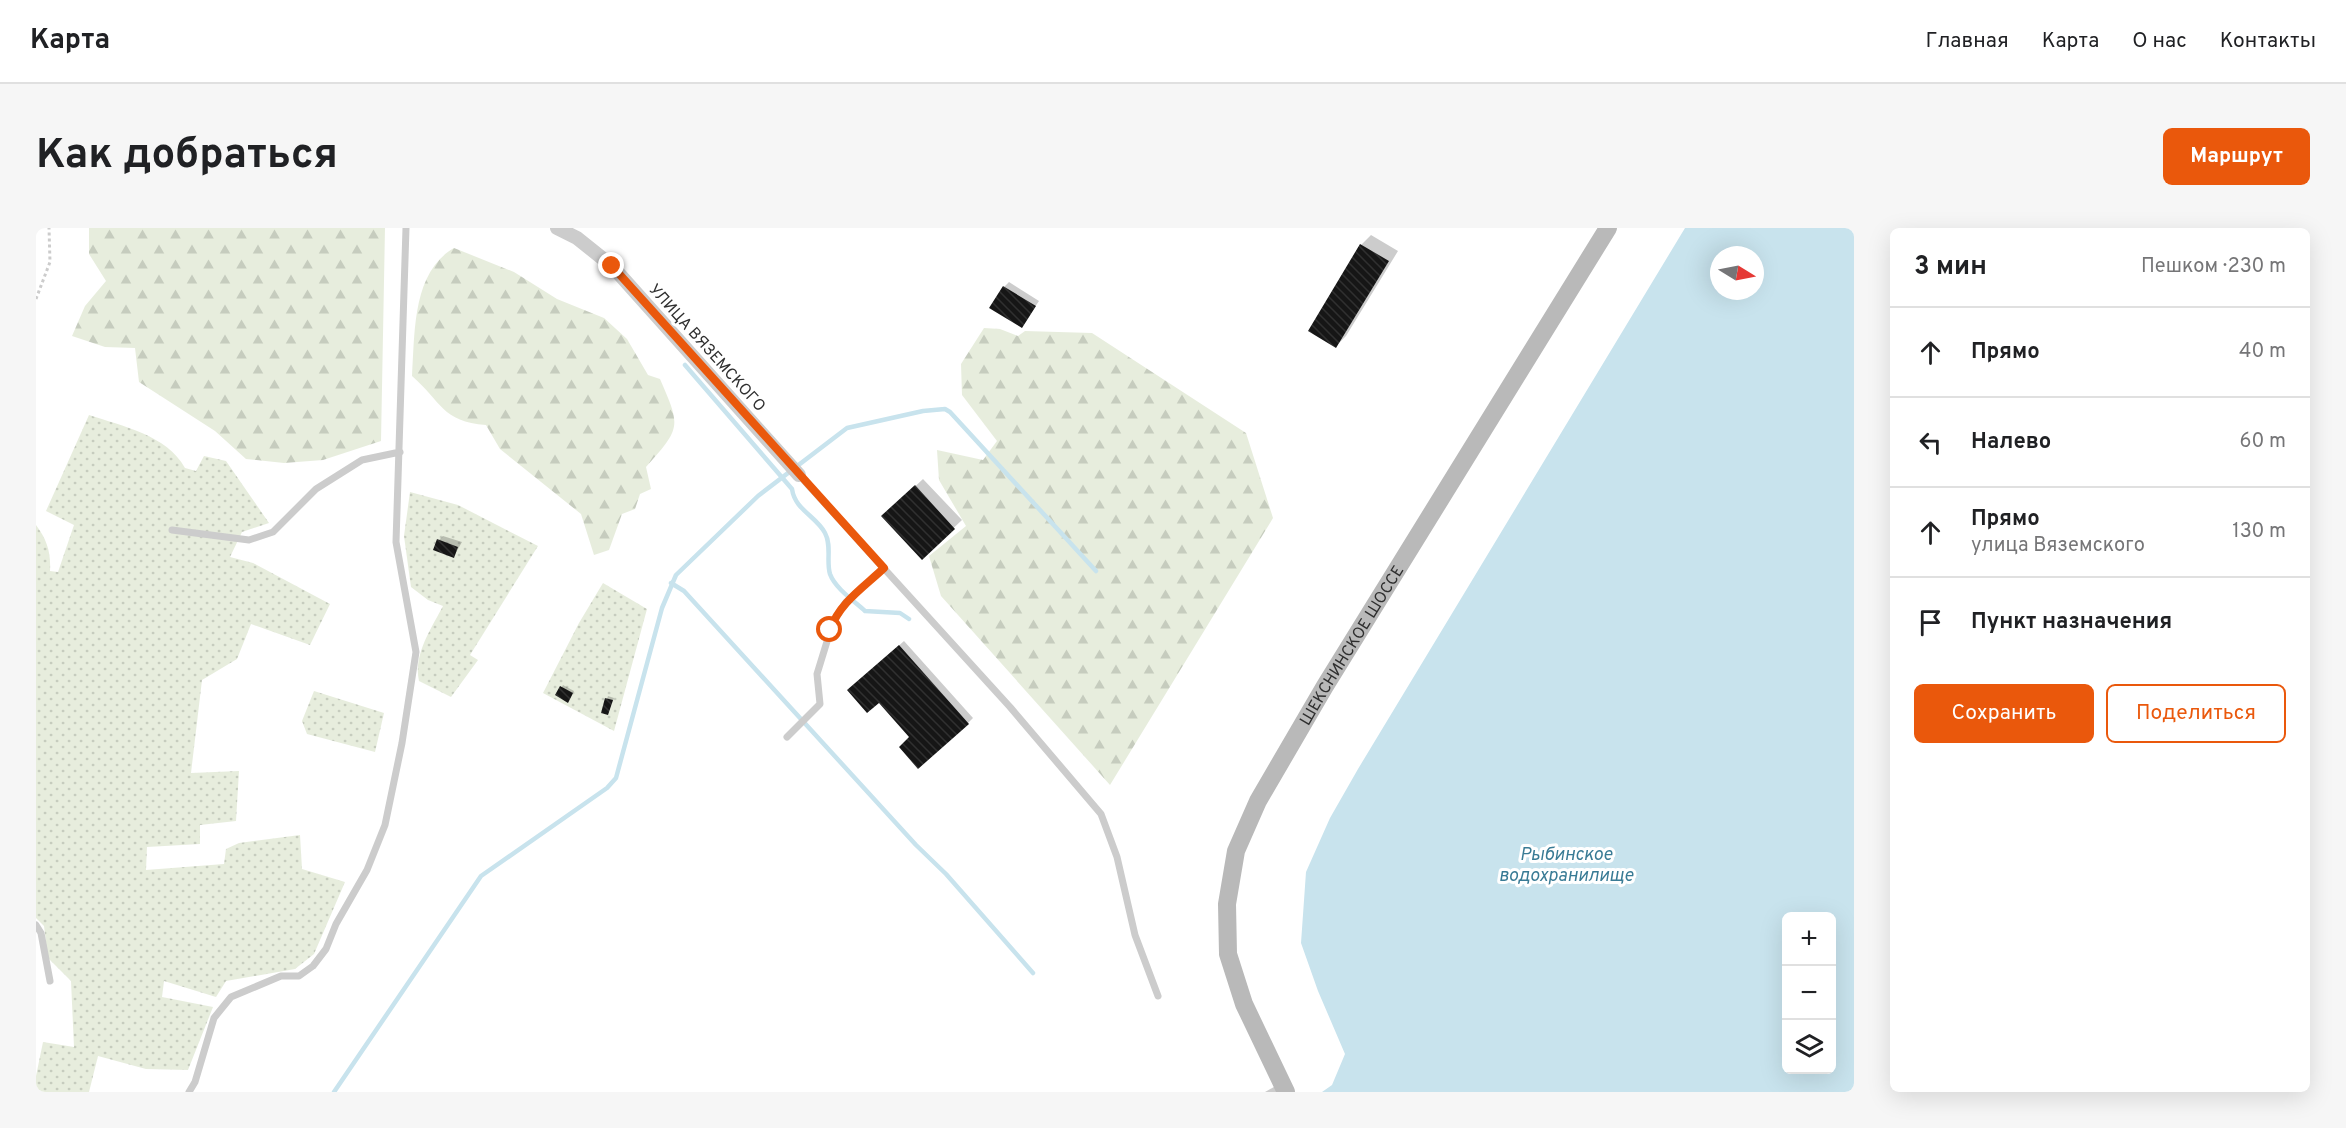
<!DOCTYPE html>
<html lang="ru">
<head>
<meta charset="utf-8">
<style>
  body { margin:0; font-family:Overpass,sans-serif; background:#f6f6f6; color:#202124 }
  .controls { position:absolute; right:18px; bottom:18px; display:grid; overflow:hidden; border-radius:9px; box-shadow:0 6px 24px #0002 }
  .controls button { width:54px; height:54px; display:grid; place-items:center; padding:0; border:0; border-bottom:2px solid #e0e0e0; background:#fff; color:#202124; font:30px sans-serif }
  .compass { position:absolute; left:1674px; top:18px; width:54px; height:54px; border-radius:50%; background:#fff; box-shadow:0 6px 24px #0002; rotate:100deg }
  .stop { position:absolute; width:18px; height:18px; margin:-14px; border:4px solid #ea580c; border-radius:50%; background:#fff }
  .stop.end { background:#ea580c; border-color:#fff; box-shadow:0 2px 6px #0008 }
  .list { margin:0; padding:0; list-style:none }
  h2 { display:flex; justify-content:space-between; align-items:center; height:78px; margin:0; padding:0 24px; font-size:26px }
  h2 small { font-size:20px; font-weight:400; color:#757577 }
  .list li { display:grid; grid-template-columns:39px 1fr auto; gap:18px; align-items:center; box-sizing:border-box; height:90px; padding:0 24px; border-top:2px solid #e0e0e0 }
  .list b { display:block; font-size:22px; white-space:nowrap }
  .list p { margin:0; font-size:20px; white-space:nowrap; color:#757577 }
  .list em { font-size:20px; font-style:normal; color:#757577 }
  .actions { display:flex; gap:12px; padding:18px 24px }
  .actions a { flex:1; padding:14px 0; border:2px solid #ea580c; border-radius:9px; text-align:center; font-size:21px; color:#ea580c }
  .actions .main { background:#ea580c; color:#fff }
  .icon { flex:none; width:33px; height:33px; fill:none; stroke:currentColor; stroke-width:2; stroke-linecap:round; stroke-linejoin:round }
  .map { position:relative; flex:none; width:1818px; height:864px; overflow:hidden; border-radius:9px }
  header { display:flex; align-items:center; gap:36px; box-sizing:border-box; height:84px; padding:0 30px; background:#fff; border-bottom:2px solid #e0e0e0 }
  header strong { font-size:28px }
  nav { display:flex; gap:33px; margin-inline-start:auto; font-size:21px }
  .intro { display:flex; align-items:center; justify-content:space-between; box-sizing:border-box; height:144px; padding:0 36px }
  h1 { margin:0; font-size:42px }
  .button { padding:15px 27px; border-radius:9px; background:#ea580c; color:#fff; font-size:21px; font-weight:700 }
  main { display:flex; gap:36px; padding:0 36px }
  aside { flex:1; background:#fff; border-radius:9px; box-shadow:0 6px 24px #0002 }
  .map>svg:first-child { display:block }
  .forest { fill:url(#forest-firs) }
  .garden { fill:url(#garden-dots) }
  .water { fill:#c8e3ed; fill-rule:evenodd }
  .shadow { fill:#0003 }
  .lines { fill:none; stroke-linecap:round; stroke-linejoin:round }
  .stream { stroke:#c8e3ed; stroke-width:4.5 }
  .building { fill:url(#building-back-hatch) }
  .path { stroke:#ccc; stroke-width:3; stroke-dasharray:3 3; stroke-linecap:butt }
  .lane { stroke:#ccc; stroke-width:7 }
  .street { stroke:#ccc; stroke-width:14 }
  .secondary { stroke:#b9b9b9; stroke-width:18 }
  .route { stroke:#ea580c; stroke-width:8 }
  .labels { text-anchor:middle; stroke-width:6; stroke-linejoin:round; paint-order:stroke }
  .street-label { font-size:16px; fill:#2f2f2f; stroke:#fff }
  .water-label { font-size:18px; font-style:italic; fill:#397b95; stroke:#fff }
</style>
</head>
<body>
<header>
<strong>Карта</strong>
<nav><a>Главная</a><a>Карта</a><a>О нас</a><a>Контакты</a></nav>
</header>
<div class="intro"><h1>Как добраться</h1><a class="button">Маршрут</a></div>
<main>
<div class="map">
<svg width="1818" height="864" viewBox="0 0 1818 864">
  <defs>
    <pattern id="forest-firs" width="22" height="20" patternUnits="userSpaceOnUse" patternTransform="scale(1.5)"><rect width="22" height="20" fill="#e7eddd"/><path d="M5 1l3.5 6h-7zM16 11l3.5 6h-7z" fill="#c6ccbe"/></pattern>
    <pattern id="garden-dots" width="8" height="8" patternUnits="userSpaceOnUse" patternTransform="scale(1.5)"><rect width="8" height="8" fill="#e7eddd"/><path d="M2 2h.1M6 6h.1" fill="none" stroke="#c6ccbe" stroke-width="1.8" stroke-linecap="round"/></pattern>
    <pattern id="building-back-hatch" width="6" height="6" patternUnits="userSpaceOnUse" patternTransform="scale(1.5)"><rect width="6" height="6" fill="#161616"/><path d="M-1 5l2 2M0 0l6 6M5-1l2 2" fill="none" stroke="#303030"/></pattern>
  </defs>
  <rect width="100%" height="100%" fill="#fff"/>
  <path class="forest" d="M53,0h296l-4,213 -58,19 -39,3 -38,-4 -31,-28 -76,-49 -4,-34 -30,-1 -33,-11 13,-30 21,-25 -17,-27z
    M418,20l60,24 43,27 47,19 23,21 21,36 12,4c21,48 21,49 -14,88l5,22 -11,5 -5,15 -13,5 -13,36 -15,5 -13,-41 -81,-65 -14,-24c-44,-3 -45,-24 -74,-49 3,-43 0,-104 42,-128z
    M948,100l16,1 18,7 7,-5 67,2 154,100 27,85 -163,267 -169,-189 -12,-40 37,-30 -27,-46 -2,-30 46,10 14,-19 -35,-46 -1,-31z"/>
  <path class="garden" d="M53,187c33,11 78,20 96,53l11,3 8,-15 22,5 43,62 -27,9 -12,25 23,6 77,41 -20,41 -59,-21 -14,35 -35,21 -11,93 48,-2 -3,50 -36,4v19l-53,3 -1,23 78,-6 2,-15 13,-6 61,-8 2,34 43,13 -31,72 -19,15 -69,12 -10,16 -52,-16 -2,16 51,10 -25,63 -42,-1 -48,-13 -9,36h-53v-16l7,-34 31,5 -3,-66 -23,-23 -4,-32 -8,-8v-393c11,15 15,27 14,46l8,1 16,-47 -28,-14z
    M374,264l48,13 80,41 -68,109 8,5 -27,37 -32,-16c-6,-26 12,-52 24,-75l-15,-6 -17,-13 -7,-51z
    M567,355l44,26 -33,122 -71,-38 36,-70z
    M278,463l70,22 -9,39 -68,-18 -5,-13z"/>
  <path class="water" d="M1649,0h169v864h-532l10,-7 13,-31 -27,-63 -17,-48 5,-71 24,-54 28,-49zM1683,27h36v36h-36zM1750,688h46v154h-46z"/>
  <path class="shadow" d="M1335,7l27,16 -52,85 -10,10 -26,-16 51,-85z
    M973,54l30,19 -17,25 -18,-39z
    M887,251l39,41 -40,38 -31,-49z
    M407,308l19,6 -8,14 -15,-16z
    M868,413l69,77 -5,5 -57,14 -32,-36 -25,-15z
    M527,457l11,6 -4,8 -13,-4z
    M572,468l6,2 -6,15 -5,-1z
    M1243,856l5,8h-19z"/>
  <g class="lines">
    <path class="stream" d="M649,137l107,124c3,21 24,27 33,44 7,13 1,28 5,41 5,14 24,27 35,37l35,2 9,6
      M635,355l13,8 232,254 30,29 87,99
      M298,864l147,-216 126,-88 9,-10 46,-170 14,-33 82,-79 89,-68 76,-17 22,-2 5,3 146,159"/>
  </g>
  <path class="building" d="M1324,16l29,17 -53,87 -28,-17z
    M967,58l33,20 -14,22 -33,-20z
    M879,257l40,44 -33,31 -41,-44z
    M401,311l21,8 -4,11 -21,-8z
    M863,417l70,79 -51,45 -19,-22 10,-10 -30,-34 -12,10 -20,-23z
    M524,458l13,7 -5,10 -13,-8z
    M569,470l8,2 -5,15 -7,-2z"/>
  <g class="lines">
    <path class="path" d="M0,71l14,-37 -1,-34"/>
    <path class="lane" d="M763,247l211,232 91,107 16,43 18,78 23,61
      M136,302l77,10 24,-8 43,-43 46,-29 38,-8
      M751,509l33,-33 -3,-30 16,-52 13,-20 38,-34
      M0,697l5,8 9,48
      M153,864l6,-10 19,-64 17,-21 50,-21h18l14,-10 13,-17 10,-25 31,-54 18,-45 17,-82 14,-91 -20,-110 10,-314"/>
    <path class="street" d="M521,0l20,10 35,28 187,209"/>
    <path class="secondary" id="s1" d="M1250,864l-42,-88 -16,-50 -1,-50 9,-53 22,-50 67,-115 283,-458"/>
  </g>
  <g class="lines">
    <path class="route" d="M576,38l272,302c-20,19 -45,35 -54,62"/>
  </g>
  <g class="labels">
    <g class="street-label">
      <text transform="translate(672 119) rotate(48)" y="6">УЛИЦА ВЯЗЕМСКОГО</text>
      <text dy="6" stroke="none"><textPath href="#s1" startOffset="490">ШЕКСНИНСКОЕ ШОССЕ</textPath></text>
    </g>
    <g class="water-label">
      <text x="1530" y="632">Рыбинское<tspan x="1530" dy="21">водохранилище</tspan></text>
    </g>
  </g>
</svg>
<div class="controls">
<button>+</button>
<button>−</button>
<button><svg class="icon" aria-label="layers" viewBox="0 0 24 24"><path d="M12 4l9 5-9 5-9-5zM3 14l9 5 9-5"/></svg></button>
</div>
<svg class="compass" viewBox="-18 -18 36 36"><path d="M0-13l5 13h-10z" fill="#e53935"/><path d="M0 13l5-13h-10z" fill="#757577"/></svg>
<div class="stop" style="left:794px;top:402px"></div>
<div class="stop end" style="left:576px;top:38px"></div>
</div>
<aside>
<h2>3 мин<small>Пешком · 230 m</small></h2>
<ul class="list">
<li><svg class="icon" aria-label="ahead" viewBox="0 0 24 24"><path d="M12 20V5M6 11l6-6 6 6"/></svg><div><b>Прямо</b></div><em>40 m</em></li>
<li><svg class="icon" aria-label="left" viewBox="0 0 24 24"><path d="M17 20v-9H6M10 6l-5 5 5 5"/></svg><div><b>Налево</b></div><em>60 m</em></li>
<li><svg class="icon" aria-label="ahead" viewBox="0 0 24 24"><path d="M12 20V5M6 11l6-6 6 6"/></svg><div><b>Прямо</b><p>улица Вяземского</p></div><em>130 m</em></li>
<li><svg class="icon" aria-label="arrive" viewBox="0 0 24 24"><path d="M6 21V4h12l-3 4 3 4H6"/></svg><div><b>Пункт назначения</b></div></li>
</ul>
<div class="actions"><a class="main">Сохранить</a><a>Поделиться</a></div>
</aside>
</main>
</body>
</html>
